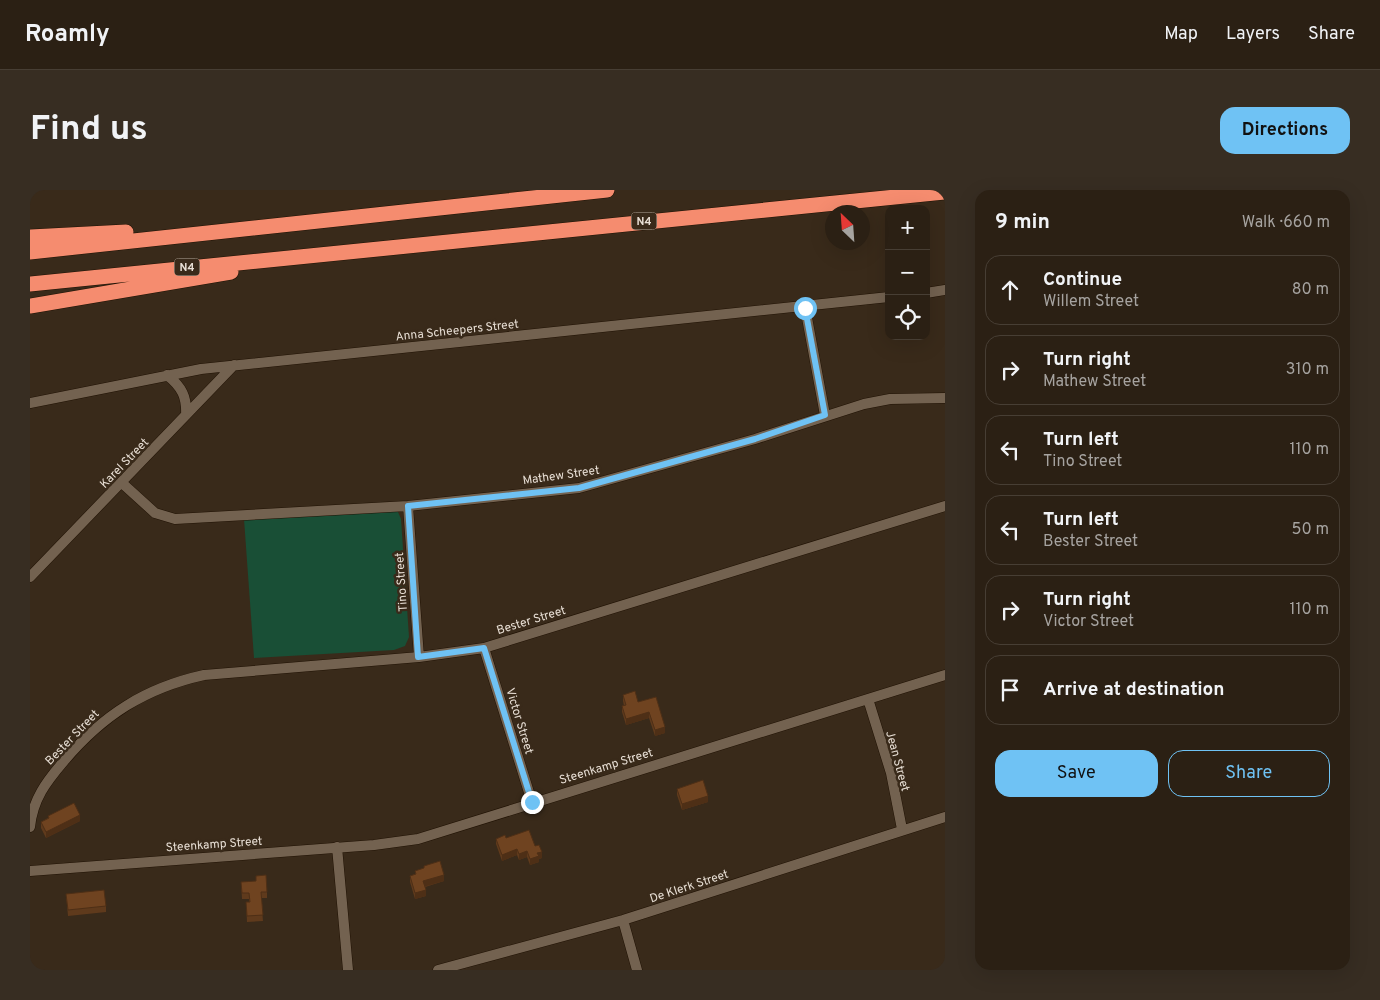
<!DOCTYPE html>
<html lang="en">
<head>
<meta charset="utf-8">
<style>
  body { margin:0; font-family:Overpass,sans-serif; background:#372d22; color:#f1f3f6 }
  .controls { position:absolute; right:15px; top:15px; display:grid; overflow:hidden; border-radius:10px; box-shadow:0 5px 20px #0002 }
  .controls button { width:45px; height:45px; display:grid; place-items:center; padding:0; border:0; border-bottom:1px solid #473e34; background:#2b2014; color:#f1f3f6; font:25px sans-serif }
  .compass { position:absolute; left:795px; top:15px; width:45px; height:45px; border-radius:50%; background:#2b2014; box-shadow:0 5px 20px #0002; rotate:335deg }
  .stop { position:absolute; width:15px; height:15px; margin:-11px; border:4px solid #6fc2f4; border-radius:50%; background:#fff }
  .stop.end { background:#6fc2f4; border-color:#fff; box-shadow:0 1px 5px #0008 }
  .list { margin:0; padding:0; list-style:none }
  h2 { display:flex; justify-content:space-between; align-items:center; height:65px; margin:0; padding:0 20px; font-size:21px }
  h2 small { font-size:16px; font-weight:400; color:#a6a3a0 }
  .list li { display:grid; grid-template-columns:32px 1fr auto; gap:15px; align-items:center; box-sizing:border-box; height:70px; margin:0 10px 10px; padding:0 10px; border:1px solid #473e34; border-radius:15px }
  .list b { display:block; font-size:19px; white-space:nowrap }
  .list p { margin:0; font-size:16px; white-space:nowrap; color:#a6a3a0 }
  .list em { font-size:16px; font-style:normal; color:#a6a3a0 }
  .actions { display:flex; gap:10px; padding:15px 20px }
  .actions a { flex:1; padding:11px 0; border:1px solid #6fc2f4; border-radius:15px; text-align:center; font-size:18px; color:#6fc2f4 }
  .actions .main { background:#6fc2f4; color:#111 }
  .icon { flex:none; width:28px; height:28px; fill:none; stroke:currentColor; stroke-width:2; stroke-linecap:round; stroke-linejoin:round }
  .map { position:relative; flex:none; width:915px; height:780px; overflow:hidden; border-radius:15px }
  header { display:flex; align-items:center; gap:30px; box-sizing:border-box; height:70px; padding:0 25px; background:#2b2014; border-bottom:1px solid #473e34 }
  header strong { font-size:24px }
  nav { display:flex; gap:28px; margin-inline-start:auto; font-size:18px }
  .intro { display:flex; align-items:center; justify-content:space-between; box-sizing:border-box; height:120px; padding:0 30px }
  h1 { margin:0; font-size:35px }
  .button { padding:12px 22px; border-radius:15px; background:#6fc2f4; color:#111; font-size:18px; font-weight:700 }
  main { display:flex; gap:30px; padding:0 30px }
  aside { flex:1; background:#2b2014; border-radius:15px; box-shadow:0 5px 20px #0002 }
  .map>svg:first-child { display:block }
  .green { fill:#194f36 }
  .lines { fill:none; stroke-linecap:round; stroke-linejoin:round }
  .street-casing { stroke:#201204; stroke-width:11 }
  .highway-casing { stroke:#201204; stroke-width:16 }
  .street { stroke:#736250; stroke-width:10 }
  .highway { stroke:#f58c6f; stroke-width:15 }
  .wall { fill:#5f3a1c }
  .shaded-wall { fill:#4e2f16 }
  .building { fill:#6f4320; stroke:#4e2f16 }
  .route { stroke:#6fc2f4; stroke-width:6 }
  .labels { text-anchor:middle; stroke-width:5; stroke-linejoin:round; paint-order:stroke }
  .shield { fill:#392a1a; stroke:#b4a99d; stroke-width:1 }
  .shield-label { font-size:11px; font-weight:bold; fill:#e8dfd5 }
  .street-label { font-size:12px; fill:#e8dfd5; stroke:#392a1a }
</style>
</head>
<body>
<header>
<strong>Roamly</strong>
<nav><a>Map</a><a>Layers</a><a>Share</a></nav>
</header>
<div class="intro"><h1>Find us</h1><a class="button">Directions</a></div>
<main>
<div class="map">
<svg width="915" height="780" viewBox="0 0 915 780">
  <rect width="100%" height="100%" fill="#392a1a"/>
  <path class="green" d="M363,320l5,2 3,7 8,118 -4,9 -11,4 -140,8 -10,-139z"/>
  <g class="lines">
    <g class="street-casing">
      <path id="street" d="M896,103l19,-3
        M775,117l20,108
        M137,185c15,12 20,22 19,40
        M0,213l171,-34 688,-72
        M92,293l33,30 20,6 233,-13 171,-18 176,-49 109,-35 26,-5 55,-1
        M378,316l11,151
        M0,387l204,-212
        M454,458l48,154
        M838,509l23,74 11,56
        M0,637c3,-28 16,-45 34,-66 39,-46 81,-73 140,-86l215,-18 65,-9 461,-142
        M307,657l11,123
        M0,681l344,-26 44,-6 527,-164
        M593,730l14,50
        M408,780l185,-50 322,-103"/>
    </g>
    <g class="highway-casing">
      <path id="highway" d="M0,47l96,-5
        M0,62l577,-62
        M0,94l915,-92
        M0,116l201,-34"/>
    </g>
    <use href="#street" class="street"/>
    <use href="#highway" class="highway"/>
  </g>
  <path class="wall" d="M593,505l15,7 18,-5 9,36 -10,3 -6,-18 -23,7 -4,-13v-6h2l-1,-5z
    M647,599l31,13 -26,8 -5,-15z
    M18,626l32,5 -34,17 -5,-10v-6l7,-4z
    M476,648l29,8 7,12 -3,1v3l-9,3 -3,-8 -8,3 -2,-5 -15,6 -6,-17v-5z
    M394,676l20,15 -19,6 1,9 -11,3 -5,-17v-6l5,-2v-3l9,-3z
    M211,692l26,10v6h-6l2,23 -16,1 -1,-20h3v-3h-7z
    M36,704l40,12v6l-38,4z"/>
  <path class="shaded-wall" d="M619,522v6l-23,7v-6z
    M635,537v6l-10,3v-6z
    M678,606v6l-26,8v-6z
    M50,625v6l-34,17v-6z
    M487,659v6l-15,6v-6z
    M497,661v6l-8,3v-6z
    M512,662v6l-3,1v3l-9,3v-6l7,-6z
    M414,685v6l-21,6v-6z
    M396,700v6l-11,3v-6z"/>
  <path class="building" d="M605,501l3,11 18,-5 9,30 -10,3 -6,-18 -23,7 -4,-13 4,-1 -3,-10z
    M673,590l5,16 -26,8 -5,-15z
    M44,613l6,12 -34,17 -5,-10 8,-4 -1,-2z
    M499,640l6,16 4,-1 3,7 -5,1 2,3 -9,3 -3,-8 -8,3 -2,-5 -15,6 -6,-16 9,-4 1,3z
    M410,671l4,14 -21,6 3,9 -11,3 -5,-17 6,-2 -1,-3 9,-3v-2z
    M236,685l1,17h-6l2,23 -16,1 -1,-14h4l-1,-9h-7l-1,-11 15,-1v-5z
    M74,700l2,16 -38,4 -2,-16z"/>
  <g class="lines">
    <path class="route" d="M502,612l-48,-154 -66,9 -10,-151 171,-18 176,-49 70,-24 -20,-107"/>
  </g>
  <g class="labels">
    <g class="shield">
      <rect x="601.5" y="22.5" width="25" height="17" rx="4"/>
      <rect x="144.5" y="68.5" width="25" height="17" rx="4"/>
    </g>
    <g class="shield-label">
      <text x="614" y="35">N4</text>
      <text x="157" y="81">N4</text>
    </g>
    <g class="street-label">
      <text transform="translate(427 140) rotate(-6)" y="4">Anna Scheepers Street</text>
      <text transform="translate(94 273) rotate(-46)" y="4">Karel Street</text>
      <text transform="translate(531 285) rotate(-8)" y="4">Mathew Street</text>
      <text transform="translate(371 392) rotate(-94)" y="4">Tino Street</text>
      <text transform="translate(501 430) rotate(-17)" y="4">Bester Street</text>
      <text transform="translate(490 531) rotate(73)" y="4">Victor Street</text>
      <text transform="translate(42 547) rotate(-46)" y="4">Bester Street</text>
      <text transform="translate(868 571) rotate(75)" y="4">Jean Street</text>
      <text transform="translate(576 576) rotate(-17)" y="4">Steenkamp Street</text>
      <text transform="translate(184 654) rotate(-4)" y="4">Steenkamp Street</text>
      <text transform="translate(659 696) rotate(-18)" y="4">De Klerk Street</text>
    </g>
  </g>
</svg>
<div class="controls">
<button>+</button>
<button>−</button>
<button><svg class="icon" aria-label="locate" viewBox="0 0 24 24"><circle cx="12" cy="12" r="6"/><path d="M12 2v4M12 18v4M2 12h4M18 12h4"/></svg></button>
</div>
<svg class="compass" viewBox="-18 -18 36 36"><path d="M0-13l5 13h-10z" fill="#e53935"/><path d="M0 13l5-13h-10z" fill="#a6a3a0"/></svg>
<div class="stop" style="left:775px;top:118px"></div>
<div class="stop end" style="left:502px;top:612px"></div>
</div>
<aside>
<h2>9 min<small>Walk · 660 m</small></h2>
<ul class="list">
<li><svg class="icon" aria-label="ahead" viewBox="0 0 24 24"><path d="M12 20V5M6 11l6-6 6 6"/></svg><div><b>Continue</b><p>Willem Street</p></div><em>80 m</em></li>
<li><svg class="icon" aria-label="right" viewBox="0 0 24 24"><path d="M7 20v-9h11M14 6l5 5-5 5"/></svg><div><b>Turn right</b><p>Mathew Street</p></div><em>310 m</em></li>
<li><svg class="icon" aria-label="left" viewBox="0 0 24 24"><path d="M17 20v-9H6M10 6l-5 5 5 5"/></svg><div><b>Turn left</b><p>Tino Street</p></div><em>110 m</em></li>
<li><svg class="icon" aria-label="left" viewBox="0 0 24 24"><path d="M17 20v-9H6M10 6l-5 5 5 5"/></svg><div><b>Turn left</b><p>Bester Street</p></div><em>50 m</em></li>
<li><svg class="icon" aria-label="right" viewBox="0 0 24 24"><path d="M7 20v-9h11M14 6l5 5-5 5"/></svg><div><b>Turn right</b><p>Victor Street</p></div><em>110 m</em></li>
<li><svg class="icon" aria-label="arrive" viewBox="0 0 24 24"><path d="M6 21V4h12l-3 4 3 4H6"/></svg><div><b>Arrive at destination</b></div></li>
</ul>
<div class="actions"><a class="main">Save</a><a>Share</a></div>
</aside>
</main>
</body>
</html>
